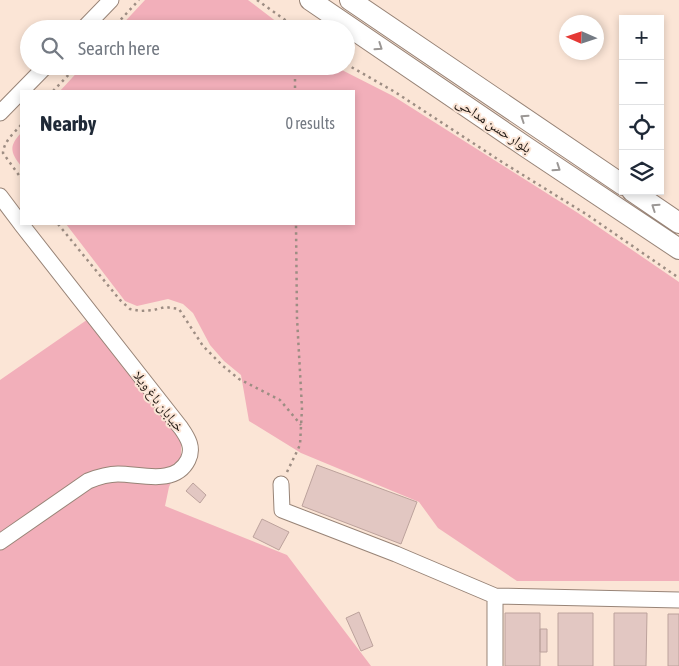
<!DOCTYPE html>
<html lang="en">
<head>
<meta charset="utf-8">
<style>
  body { margin:0; font-family:"Asap Condensed","Noto Naskh Arabic",sans-serif; background:#f6f6f7; color:#1f2937 }
  .controls { position:absolute; right:15px; top:15px; display:grid; overflow:hidden; border-radius:0px; box-shadow:0 2px 8px #0003 }
  .controls button { width:45px; height:45px; display:grid; place-items:center; padding:0; border:0; border-bottom:1px solid #e0e1e3; background:#fff; color:#1f2937; font:25px sans-serif }
  .compass { position:absolute; left:559px; top:15px; width:45px; height:45px; border-radius:50%; background:#fff; box-shadow:0 2px 8px #0003; rotate:273deg }
  .list { margin:0; padding:0; list-style:none }
  h2 { display:flex; justify-content:space-between; align-items:center; height:65px; margin:0; padding:0 20px; font-size:21px }
  h2 small { font-size:16px; font-weight:400; color:#747a83 }
  .icon { flex:none; width:28px; height:28px; fill:none; stroke:currentColor; stroke-width:2; stroke-linecap:round; stroke-linejoin:round }
  .map { position:relative; flex:none; width:679px; height:666px; overflow:hidden }
  .search { position:absolute; background:#fff; box-shadow:0 2px 8px #0003; left:20px; top:20px; width:335px; height:55px; display:flex; align-items:center; gap:12px; box-sizing:border-box; padding:0 18px; border-radius:28px; color:#747a83; font-size:19px }
  .panel { position:absolute; background:#fff; box-shadow:0 2px 8px #0003; left:20px; top:90px; width:335px; height:135px; border-radius:0px }
  .map>svg:first-child { display:block }
  .green { fill:#f2afba }
  .building { fill:#e2c7c2; stroke:#bca29c }
  .lines { fill:none; stroke-linecap:round; stroke-linejoin:round }
  .minor-casing { stroke:#988477; stroke-width:17 }
  .major-casing { stroke:#988477; stroke-width:22 }
  .path { stroke:#9d8d83; stroke-width:2.5; stroke-dasharray:2.5 4; stroke-linecap:butt }
  .minor { stroke:#fff; stroke-width:15 }
  .major { stroke:#fff; stroke-width:20 }
  .oneway { stroke:#9b9795 }
  .labels { text-anchor:middle; stroke-width:4; stroke-linejoin:round; paint-order:stroke }
  .street-label { font-size:14px; fill:#201813; stroke:#fbe5d6 }
</style>
</head>
<body>
<div class="map">
<svg width="679" height="666" viewBox="0 0 679 666">
  <rect width="100%" height="100%" fill="#fbe5d6"/>
  <path class="green" d="M145,0h103l38,29h-168z
    M83,66h251l59,30 185,117 101,69v299h-162l-79,-53 -19,-26 -118,-49 -52,-32 -8,-46 -17,-14 -14,-16 -17,-32 -10,-9 -15,-5 -31,7 -12,-5 -59,-77h288v-133h-294z
    M21,133v33c-11,-14 -12,-20 0,-33z
    M94,315l89,109 -2,18v19l-12,26 -4,19 122,49 84,111h-371v-286z"/>
  <path class="building" d="M317,465l100,37 -16,42 -99,-38z
    M193,483l13,12 -6,8 -14,-12z
    M262,519l27,13 -10,18 -26,-13z
    M359,612l14,34 -12,5 -15,-33z
    M505,613h35v53h-35z
    M558,613h35v53h-35z
    M614,613h33l-1,53h-32z
    M668,614h11v52h-11z
    M540,629h7v23h-7z"/>
  <g class="lines">
    <g class="minor-casing">
      <path id="minor" d="M83,29l28,-29
        M0,113l46,-47
        M0,196l21,28
        M281,484l1,26 114,44 99,42
        M0,542l88,-61c10,-4 19,-7 30,-7 23,0 57,12 70,-14 6,-12 0,-22 -7,-32l-160,-204
        M495,666v-70l184,4"/>
    </g>
    <g class="major-casing">
      <path id="major" d="M310,0l216,147 153,102
        M350,0l273,185
        M632,191l47,32"/>
    </g>
    <path class="path" d="M257,0l41,29
      M112,29l27,-29
      M346,64l49,28 107,70 84,52 93,64
      M295,66v25
      M53,91l24,-25
      M21,125c-7,8 -17,16 -18,28l18,25
      M58,224l62,76 10,9 10,2 14,-1 11,-3 14,2 24,37 20,20 16,13 41,21 21,25
      M287,472l13,-27 2,-37 -5,-90 -1,-94"/>
    <use href="#minor" class="minor"/>
    <use href="#major" class="major"/>
  </g>
  <defs><path id="oneway-chevron" d="M-2-3.5L2.5 0L-2 3.5" fill="none" stroke-width="1.6" stroke-linecap="round" stroke-linejoin="round" transform="scale(1.25)"/></defs>
  <g class="oneway">
    <use href="#oneway-chevron" transform="translate(379 47) rotate(34)"/>
    <use href="#oneway-chevron" transform="translate(524 118) rotate(-146)"/>
    <use href="#oneway-chevron" transform="translate(557 168) rotate(34)"/>
    <use href="#oneway-chevron" transform="translate(655 207) rotate(-146)"/>
  </g>
  <g class="labels">
    <g class="street-label">
      <text transform="translate(494 125) rotate(34)" y="5">بلوار حسن مداحی</text>
      <text transform="translate(159 401) rotate(52)" y="5">خیابان باغ ویلا</text>
    </g>
  </g>
</svg>
<div class="controls">
<button>+</button>
<button>−</button>
<button><svg class="icon" aria-label="locate" viewBox="0 0 24 24"><circle cx="12" cy="12" r="6"/><path d="M12 2v4M12 18v4M2 12h4M18 12h4"/></svg></button>
<button><svg class="icon" aria-label="layers" viewBox="0 0 24 24"><path d="M12 4l9 5-9 5-9-5zM3 14l9 5 9-5"/></svg></button>
</div>
<svg class="compass" viewBox="-18 -18 36 36"><path d="M0-13l5 13h-10z" fill="#e53935"/><path d="M0 13l5-13h-10z" fill="#747a83"/></svg>
<div class="search"><svg class="icon" aria-label="search" viewBox="0 0 24 24"><circle cx="10" cy="10" r="6"/><path d="M15 15l6 6"/></svg>Search here</div>
<section class="panel">
<h2>Nearby<small>0 results</small></h2>
<ul class="list">
</ul>
</section>
</div>
</body>
</html>
